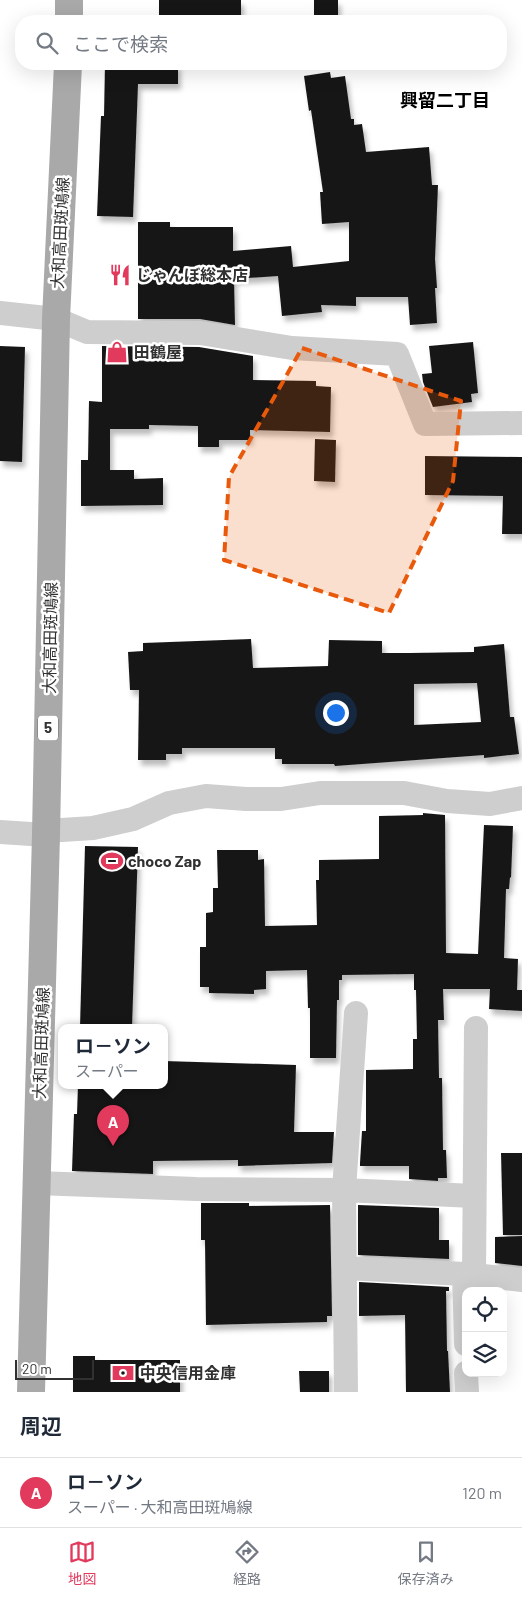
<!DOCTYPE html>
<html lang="ja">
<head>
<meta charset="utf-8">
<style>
  body { margin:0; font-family:Barlow,"Noto Sans JP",sans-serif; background:#f6f6f7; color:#1f2937 }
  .controls { position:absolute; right:15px; bottom:15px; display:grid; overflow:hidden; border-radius:10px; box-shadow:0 5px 20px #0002 }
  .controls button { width:45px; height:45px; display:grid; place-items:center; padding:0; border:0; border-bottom:1px solid #e0e1e3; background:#fff; color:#1f2937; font:25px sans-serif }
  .scale { position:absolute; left:15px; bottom:12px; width:79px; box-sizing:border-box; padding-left:5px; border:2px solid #313131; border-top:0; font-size:14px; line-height:18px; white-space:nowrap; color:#313131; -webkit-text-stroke:4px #fff; paint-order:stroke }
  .you { position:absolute; left:335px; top:712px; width:18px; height:18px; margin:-12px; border:4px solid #fff; border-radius:50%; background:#1a73e8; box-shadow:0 0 0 8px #1a73e833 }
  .badge { display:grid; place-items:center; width:32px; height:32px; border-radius:50%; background:#e13a5d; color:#fff; font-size:16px; font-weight:700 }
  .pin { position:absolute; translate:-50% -41px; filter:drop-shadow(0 1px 2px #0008) }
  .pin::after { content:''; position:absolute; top:26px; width:18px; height:15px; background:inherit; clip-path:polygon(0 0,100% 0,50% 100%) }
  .popup { position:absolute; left:58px; top:1024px; width:110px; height:65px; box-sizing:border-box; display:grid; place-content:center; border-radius:10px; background:#fff; filter:drop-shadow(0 1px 4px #0005); font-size:16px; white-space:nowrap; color:#747a83 }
  .popup b { font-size:19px; color:#1f2937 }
  .popup::after { content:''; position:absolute; left:50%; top:100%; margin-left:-10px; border:10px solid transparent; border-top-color:#fff }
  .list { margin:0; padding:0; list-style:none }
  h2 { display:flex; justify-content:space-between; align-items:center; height:65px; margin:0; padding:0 20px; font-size:21px }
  h2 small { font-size:16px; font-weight:400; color:#747a83 }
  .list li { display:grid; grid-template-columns:32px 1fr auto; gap:15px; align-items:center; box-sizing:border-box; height:70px; padding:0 20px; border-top:1px solid #e0e1e3 }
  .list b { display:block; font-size:19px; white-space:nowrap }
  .list p { margin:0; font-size:16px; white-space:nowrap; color:#747a83 }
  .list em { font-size:16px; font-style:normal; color:#747a83 }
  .icon { flex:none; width:28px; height:28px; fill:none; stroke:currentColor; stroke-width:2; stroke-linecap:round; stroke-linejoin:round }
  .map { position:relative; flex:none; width:522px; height:1392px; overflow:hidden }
  .search { position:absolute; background:#fff; box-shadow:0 5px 20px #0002; left:15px; right:15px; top:15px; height:55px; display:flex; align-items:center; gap:12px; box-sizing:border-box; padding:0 18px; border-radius:20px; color:#747a83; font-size:19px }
  .sheet { height:135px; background:#fff }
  nav { display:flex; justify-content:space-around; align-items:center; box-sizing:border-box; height:70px; border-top:1px solid #e0e1e3; background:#fff; font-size:14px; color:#747a83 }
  nav a { display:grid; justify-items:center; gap:2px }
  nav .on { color:#e13a5d }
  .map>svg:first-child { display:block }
  .building { fill:#181818; fill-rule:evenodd; filter:url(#shadow) }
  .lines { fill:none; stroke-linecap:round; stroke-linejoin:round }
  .minor { stroke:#cecece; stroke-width:24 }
  .primary { stroke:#a9a9a9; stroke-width:28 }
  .marked { fill:#e8590c; fill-opacity:0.2; stroke:#e8590c; stroke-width:4; stroke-dasharray:10 6; stroke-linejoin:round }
  .labels { text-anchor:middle; stroke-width:5; stroke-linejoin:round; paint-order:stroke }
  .shield { fill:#fff; stroke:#6f6f6f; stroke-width:1 }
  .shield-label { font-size:15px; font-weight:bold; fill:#313131 }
  .street-label { font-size:16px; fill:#313131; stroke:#fff }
  .poi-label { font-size:16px; font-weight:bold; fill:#313131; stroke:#fff; text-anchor:start }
  .neighbourhood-label { font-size:18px; font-weight:bold; fill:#000; stroke:#fff }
</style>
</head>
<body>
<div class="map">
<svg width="522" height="1392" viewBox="0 0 522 1392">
  <defs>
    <filter id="shadow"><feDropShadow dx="3" dy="5.5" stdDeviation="2.5" flood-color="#0004"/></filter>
  </defs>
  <rect width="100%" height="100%" fill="#fff"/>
  <path class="building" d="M159,0h82v18l-82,3z
    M314,0h24v21h-24z
    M105,64h73v20h-40l-5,133 -36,-1 4,-100h3z
    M330,72l1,6 14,-2 6,43h3v6l8,-1 4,28 63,-5 3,38h6l-3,74 2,29h-2l2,35 -27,2 -2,-28h-52v9l-35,-1 1,7 -40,4 -4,-40 -44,3 1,46 -35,-6h-62v-97h32v5h63v24l58,-5 2,21 56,-6v-39l-27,2 -2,-32h3l-12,-82 -2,1 -5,-35z
    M473,342l5,51 -7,1 1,8 -39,5 -10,-25 -1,-8 10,-1 -3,-27z
    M0,346l25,1 -3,115 -22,-1z
    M102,346l97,1 54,9v24l63,1v5l15,1 -1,45 -80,-2v10h-31v7h-21v-21l-49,-1v4h-39v41h24v9l29,-1v27l-82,1v-46h7l1,-59 13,1z
    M315,439l21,1 -1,42 -21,-1z
    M425,456l97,1v77h-20l1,-38 -78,-1z
    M251,639l2,29 75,-2 1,-26 53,1v12h28l64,-1v-5l30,-3 6,73h4l5,37 -35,4v-3l-149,11 -1,-2h-52v-5h-7v-11h-93v6h-16v6h-28l1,-70h-9l-2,-38 15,-1v-8zM477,683l4,39 -67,3v-41z
    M423,813l22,2 1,138 32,1 6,-129 29,1 -2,52 -1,-1 -1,12h-3l-2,69 14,1 -1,31h5v21l-33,-2 1,-20h-47l1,31h-6l1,58h3l1,72h3l1,28h-9v3l-29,-2v-13h-49v-3l2,-32h4v-61l47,-1v-30h4l-1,-49h-2v-16l-72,1v5h-3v20h-2l-1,58h-26v-50h-2l-1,-38 -41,1v18l-12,1v4l-45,-1v-6h-9v-40h6v-34l7,-1v-24h5l-1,-38h41v10l6,-1 1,67 52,-1 -1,-45h3v-20l60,-1v-43l44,-1z
    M85,846l53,1 -6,180h-52z
    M164,1061l132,4 -2,67h40l-2,31 -94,3v-6l-85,1v13l-81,-3 2,-57h3l1,-29h86z
    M501,1153h21v82h-19z
    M201,1203h48v3l81,-1 2,111h-5v6l-121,3 -1,-85h-4z
    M358,1205l81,3v32h10v19l-91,-4z
    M522,1236v30l-27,-3v-26z
    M359,1282l90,5v4h-3l1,60h1l2,41h-44l-1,-77 -46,1z
    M73,1356h22v4h85v32h-107z
    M299,1371h30v21h-29z"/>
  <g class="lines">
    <path class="minor" d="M0,313l56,6 31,13 113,1 92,15 105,6 28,70 97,-1
      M46,831l47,-3 40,-9 36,-16 37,-7 40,3h35l39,-6h84l43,8 43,3 32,-6
      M0,832l46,3
      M37,1183l159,6 148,1 130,6
      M346,1268l118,6 58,6
      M464,1274l2,70
      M474,1275l2,-247
      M466,1373l1,19
      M346,1392l-2,-202 12,-177"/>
    <path class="primary" d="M69,21v-21
      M31,1392l15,-557 10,-516 12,-255"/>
  </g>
  <path class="marked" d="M302,348l159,53 -8,80 -64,132 -165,-53 5,-83z"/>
  <defs>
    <g id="restaurant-bare" transform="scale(1.725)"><path d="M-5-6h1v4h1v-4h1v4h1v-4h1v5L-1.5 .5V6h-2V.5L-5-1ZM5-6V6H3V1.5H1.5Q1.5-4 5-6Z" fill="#e13a5d" stroke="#fff" stroke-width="2.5" paint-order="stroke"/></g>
    <g id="shop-bare" transform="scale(1.725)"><path d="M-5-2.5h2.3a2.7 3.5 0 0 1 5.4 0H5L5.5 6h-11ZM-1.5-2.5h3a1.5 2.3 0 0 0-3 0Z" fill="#e13a5d" stroke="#fff" stroke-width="2.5" paint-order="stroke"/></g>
    <g id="stadium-bare" transform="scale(1.725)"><path d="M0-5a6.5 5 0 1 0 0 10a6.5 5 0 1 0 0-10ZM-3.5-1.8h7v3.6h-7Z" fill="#e13a5d" stroke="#fff" stroke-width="2.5" paint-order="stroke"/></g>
    <g id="bank-bare" transform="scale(1.725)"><path d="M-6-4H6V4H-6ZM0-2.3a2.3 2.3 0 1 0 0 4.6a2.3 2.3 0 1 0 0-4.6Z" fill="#e13a5d" stroke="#fff" stroke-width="2.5" paint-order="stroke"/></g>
  </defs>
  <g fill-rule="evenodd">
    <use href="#restaurant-bare" x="120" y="275"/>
    <use href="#shop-bare" x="117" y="352"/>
    <use href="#stadium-bare" x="112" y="861"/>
    <use href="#bank-bare" x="123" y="1373"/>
  </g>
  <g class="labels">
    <rect class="shield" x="38" y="715.5" width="20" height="25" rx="4"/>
    <g class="shield-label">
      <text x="48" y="733">5</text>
    </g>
    <g class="street-label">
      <text transform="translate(60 233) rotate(-87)" y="6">大和高田斑鳩線</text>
      <text transform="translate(50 638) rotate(-89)" y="6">大和高田斑鳩線</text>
      <text transform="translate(41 1043) rotate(-88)" y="6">大和高田斑鳩線</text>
    </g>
    <g class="poi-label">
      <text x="136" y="281">じゃんぼ総本店</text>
      <text x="134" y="358">田鶴屋</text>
      <text x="128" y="867">choco Zap</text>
      <text x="140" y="1379">中央信用金庫</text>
    </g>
    <g class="neighbourhood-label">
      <text x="445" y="107">興留二丁目</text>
    </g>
  </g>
</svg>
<div class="controls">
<button><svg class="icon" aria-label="locate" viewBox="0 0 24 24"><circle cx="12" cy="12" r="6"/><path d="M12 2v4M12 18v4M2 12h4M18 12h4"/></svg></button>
<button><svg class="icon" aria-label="layers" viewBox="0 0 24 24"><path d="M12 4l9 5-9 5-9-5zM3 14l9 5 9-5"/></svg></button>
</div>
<div class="scale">20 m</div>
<div class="you"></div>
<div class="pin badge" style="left:113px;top:1146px">A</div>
<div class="popup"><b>ロ－ソン</b>スーパー</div>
<div class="search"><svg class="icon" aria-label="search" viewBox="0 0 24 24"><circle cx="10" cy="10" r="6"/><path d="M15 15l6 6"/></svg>ここで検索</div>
</div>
<section class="sheet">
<h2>周辺<small></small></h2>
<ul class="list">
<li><span class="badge">A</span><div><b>ロ－ソン</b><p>スーパー · 大和高田斑鳩線</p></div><em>120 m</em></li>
</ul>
</section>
<nav>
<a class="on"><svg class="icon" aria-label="map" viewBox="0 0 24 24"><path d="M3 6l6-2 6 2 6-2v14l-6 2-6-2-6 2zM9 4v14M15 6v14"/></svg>地図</a>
<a><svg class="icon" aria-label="directions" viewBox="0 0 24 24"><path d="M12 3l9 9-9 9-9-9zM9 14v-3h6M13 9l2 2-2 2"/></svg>経路</a>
<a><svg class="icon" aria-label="saved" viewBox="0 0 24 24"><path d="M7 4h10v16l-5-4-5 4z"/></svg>保存済み</a>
</nav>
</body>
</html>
